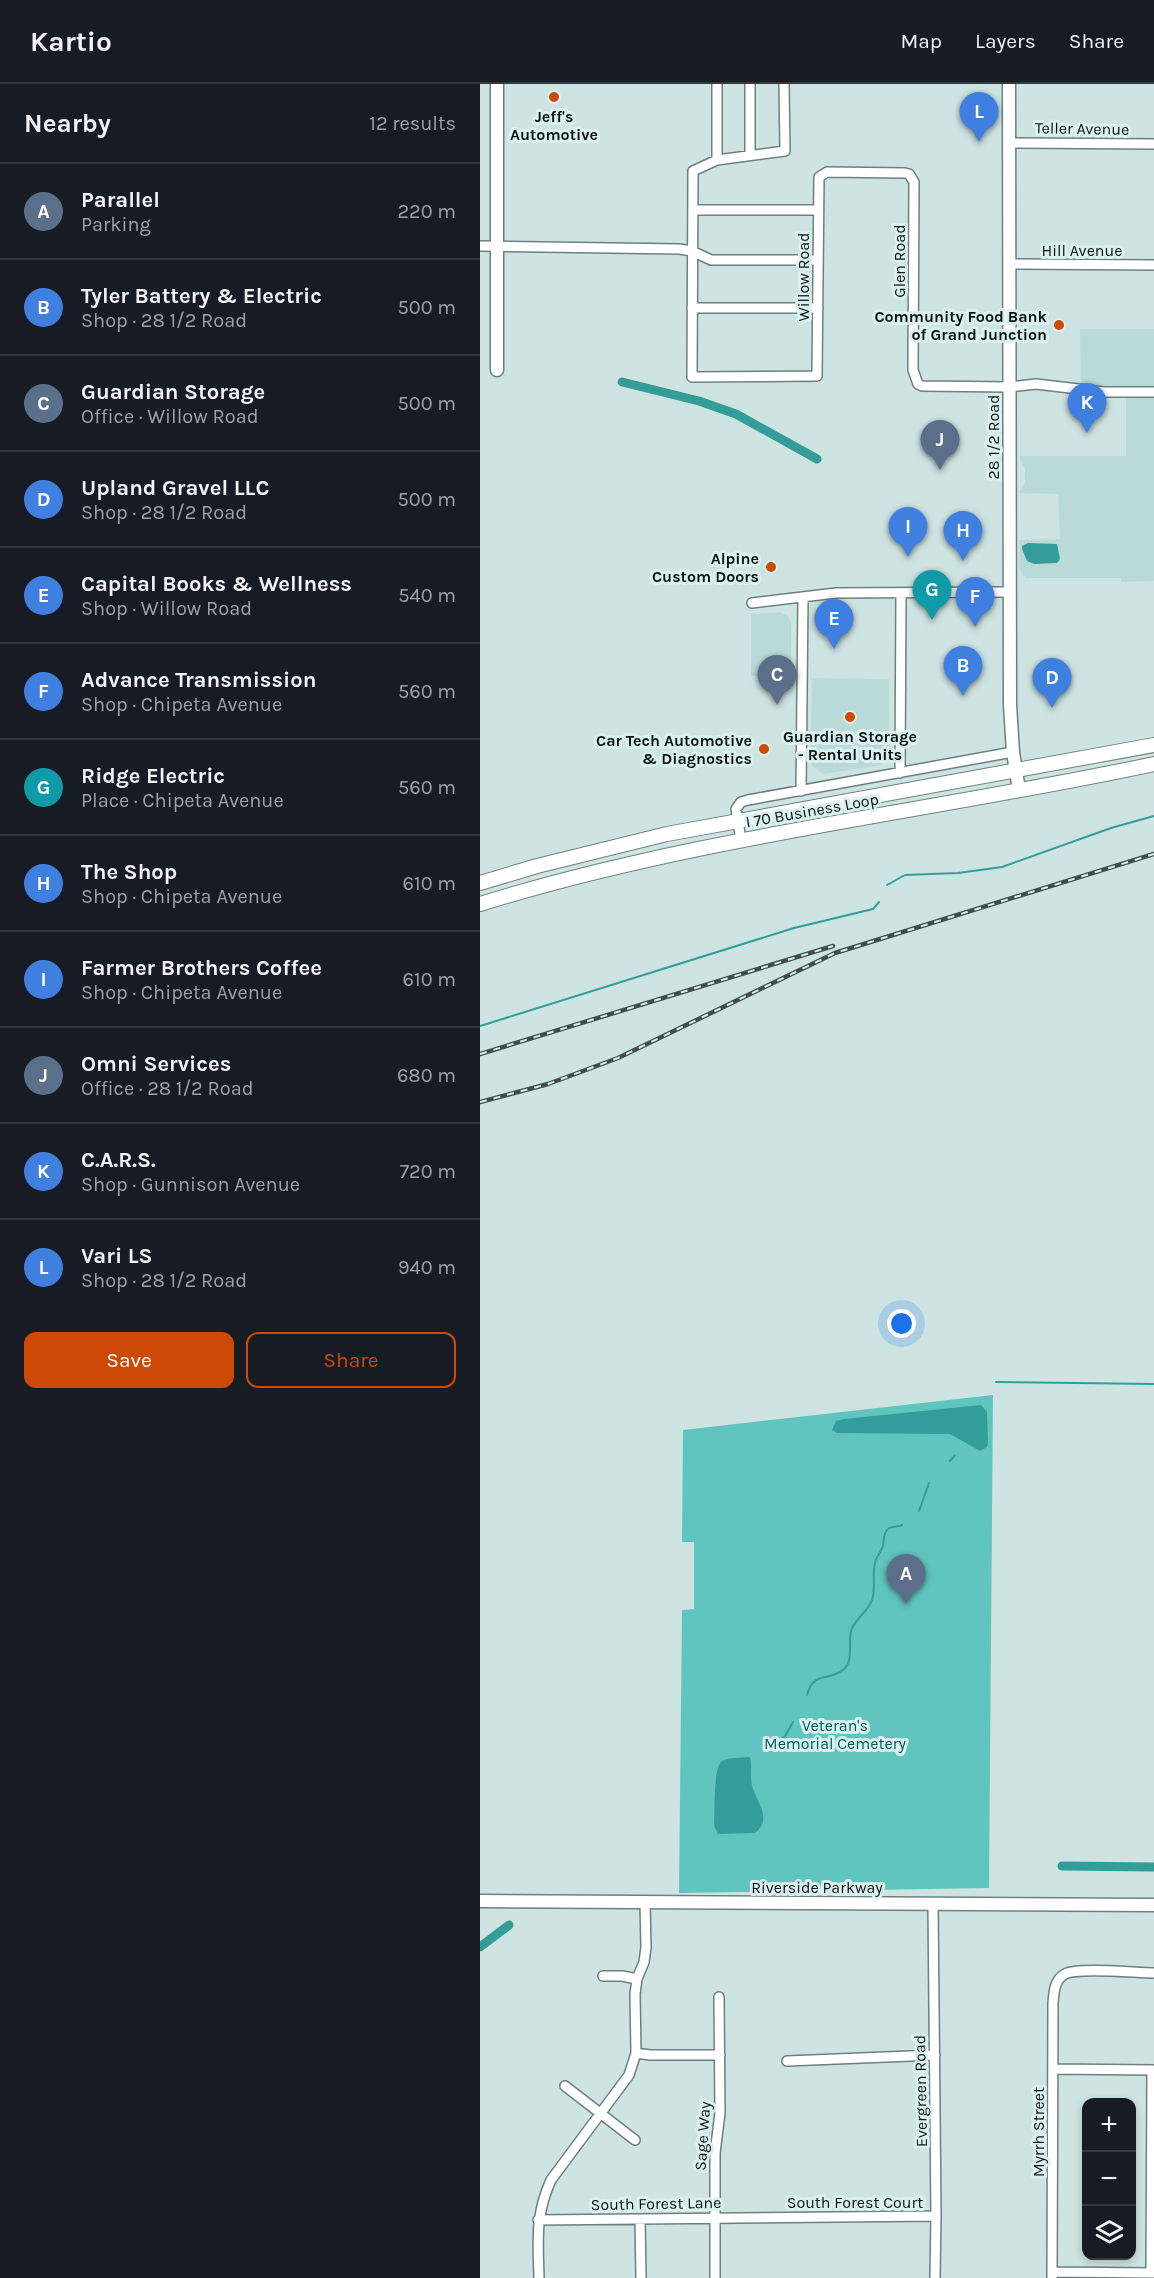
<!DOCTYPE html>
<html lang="en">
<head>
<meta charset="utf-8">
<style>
  body { margin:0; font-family:Karla,sans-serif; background:#242831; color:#f1f3f6 }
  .controls { position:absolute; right:18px; bottom:18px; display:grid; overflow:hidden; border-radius:12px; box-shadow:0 3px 9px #0003 }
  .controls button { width:54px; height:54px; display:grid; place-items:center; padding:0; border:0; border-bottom:2px solid #363941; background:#171b24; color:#f1f3f6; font:30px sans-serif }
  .you { position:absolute; left:422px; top:1240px; width:21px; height:21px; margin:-15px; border:4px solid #fff; border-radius:50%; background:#1a73e8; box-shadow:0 0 0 9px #1a73e833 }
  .badge { display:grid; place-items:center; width:39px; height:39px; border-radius:50%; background:#ce4905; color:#fff; font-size:20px; font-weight:700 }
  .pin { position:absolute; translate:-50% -50px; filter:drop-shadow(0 2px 3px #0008) }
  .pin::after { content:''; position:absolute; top:32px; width:21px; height:18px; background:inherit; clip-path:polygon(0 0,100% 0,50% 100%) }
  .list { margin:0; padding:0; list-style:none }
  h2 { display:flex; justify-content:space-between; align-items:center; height:78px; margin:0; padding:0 24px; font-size:26px }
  h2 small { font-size:20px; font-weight:400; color:#9ea1a6 }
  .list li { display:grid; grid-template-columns:39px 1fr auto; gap:18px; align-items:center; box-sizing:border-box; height:96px; padding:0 24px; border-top:2px solid #363941 }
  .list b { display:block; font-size:22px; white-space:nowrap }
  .list p { margin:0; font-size:20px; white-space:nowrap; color:#9ea1a6 }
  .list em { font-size:20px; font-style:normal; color:#9ea1a6 }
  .actions { display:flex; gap:12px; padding:18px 24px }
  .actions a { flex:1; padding:14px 0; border:2px solid #ce4905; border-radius:12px; text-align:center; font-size:21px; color:#ce4905 }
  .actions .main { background:#ce4905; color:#fff }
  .icon { flex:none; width:33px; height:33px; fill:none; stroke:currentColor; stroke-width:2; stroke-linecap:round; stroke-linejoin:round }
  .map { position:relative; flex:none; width:674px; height:2194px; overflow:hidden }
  header { display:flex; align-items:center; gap:36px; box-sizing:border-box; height:84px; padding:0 30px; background:#171b24; border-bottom:2px solid #363941 }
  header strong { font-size:28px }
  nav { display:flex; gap:33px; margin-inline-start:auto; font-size:21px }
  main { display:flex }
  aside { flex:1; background:#171b24 }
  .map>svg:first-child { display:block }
  .built { fill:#badad7 }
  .green { fill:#61c5bf }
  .water { fill:#339e99 }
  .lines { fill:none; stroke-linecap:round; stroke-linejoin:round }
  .stream { stroke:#339e99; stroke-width:2 }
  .canal { stroke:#339e99; stroke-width:9 }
  .street-casing { stroke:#6d807f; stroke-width:12 }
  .secondary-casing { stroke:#6d807f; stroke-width:15 }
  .primary-casing { stroke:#6d807f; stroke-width:16 }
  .street { stroke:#fff; stroke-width:9 }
  .secondary { stroke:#fff; stroke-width:12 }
  .primary { stroke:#fff; stroke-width:14 }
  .rail-casing { stroke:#414c4b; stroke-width:4.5 }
  .rail { stroke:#dbf1ef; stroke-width:2; stroke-dasharray:7; stroke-linecap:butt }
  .poi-dot { fill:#ce4905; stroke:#dbf1ef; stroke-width:2 }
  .labels { text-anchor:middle; stroke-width:6; stroke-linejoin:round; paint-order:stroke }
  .poi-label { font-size:16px; font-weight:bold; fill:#0b1212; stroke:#dbf1ef; text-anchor:end }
  .street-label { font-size:16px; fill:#0b1212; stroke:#dbf1ef }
  .park-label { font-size:16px; fill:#005e5a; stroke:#dbf1ef }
</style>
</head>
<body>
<header>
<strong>Kartio</strong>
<nav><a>Map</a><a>Layers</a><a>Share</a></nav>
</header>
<main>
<aside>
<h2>Nearby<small>12 results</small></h2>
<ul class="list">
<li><span class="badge" style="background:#5c6f8a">A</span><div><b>Parallel</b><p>Parking</p></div><em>220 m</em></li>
<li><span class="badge" style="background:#3f7fe0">B</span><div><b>Tyler Battery &amp; Electric</b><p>Shop · 28 1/2 Road</p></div><em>500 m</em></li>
<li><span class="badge" style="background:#5c6f8a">C</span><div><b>Guardian Storage</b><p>Office · Willow Road</p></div><em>500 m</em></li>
<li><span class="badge" style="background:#3f7fe0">D</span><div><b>Upland Gravel LLC</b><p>Shop · 28 1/2 Road</p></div><em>500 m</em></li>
<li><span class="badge" style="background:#3f7fe0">E</span><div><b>Capital Books &amp; Wellness</b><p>Shop · Willow Road</p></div><em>540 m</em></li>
<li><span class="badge" style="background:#3f7fe0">F</span><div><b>Advance Transmission</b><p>Shop · Chipeta Avenue</p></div><em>560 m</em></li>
<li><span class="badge" style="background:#0f9aa8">G</span><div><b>Ridge Electric</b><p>Place · Chipeta Avenue</p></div><em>560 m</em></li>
<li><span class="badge" style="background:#3f7fe0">H</span><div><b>The Shop</b><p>Shop · Chipeta Avenue</p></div><em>610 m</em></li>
<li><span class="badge" style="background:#3f7fe0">I</span><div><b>Farmer Brothers Coffee</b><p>Shop · Chipeta Avenue</p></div><em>610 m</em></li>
<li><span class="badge" style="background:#5c6f8a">J</span><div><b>Omni Services</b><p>Office · 28 1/2 Road</p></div><em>680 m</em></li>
<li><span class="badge" style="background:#3f7fe0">K</span><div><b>C.A.R.S.</b><p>Shop · Gunnison Avenue</p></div><em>720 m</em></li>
<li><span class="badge" style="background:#3f7fe0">L</span><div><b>Vari LS</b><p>Shop · 28 1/2 Road</p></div><em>940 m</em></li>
</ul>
<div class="actions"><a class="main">Save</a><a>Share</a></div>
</aside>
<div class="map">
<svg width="674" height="2194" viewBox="0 0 674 2194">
  <rect width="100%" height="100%" fill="#cee4e2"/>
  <path class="built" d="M600,245h74v252l-33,1v-4h-95l-7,-9v-29l41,-1 -2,-45 -39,-1 6,-11v-12l-6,-14h107v-68l-45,-3z
    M300,528l8,4 3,6v54h-40v-62z
    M332,594l77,1v77l-9,9 -57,9 -12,-9z"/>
  <path class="green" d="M513,1311l-4,493 -310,5 3,-283 12,-1v-67h-12l1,-112z"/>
  <path class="water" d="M548,459l29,1 3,15 -3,4 -23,1 -7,-3 -5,-12v-3z
    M501,1321l6,7 1,30 -1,5 -7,4 -30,-17 -113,-1 -5,-3 4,-9 8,-2z
    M270,1673c2,9 0,20 2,29 5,16 21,33 3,47l-37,1 -4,-8c1,-11 -1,-60 8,-65 7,-4 21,-3 28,-4z"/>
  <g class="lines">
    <path class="stream" d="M407,801l18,-10 53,-2 44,-6 109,-39 43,-12
      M0,942l314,-98 79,-19 6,-7
      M516,1298l158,2
      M470,1377l5,-6
      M439,1427l10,-28
      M327,1611c7,-25 21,-13 36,-25 11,-8 5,-27 8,-39 4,-13 17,-19 21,-31 4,-12 0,-25 3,-37 1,-6 6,-11 8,-17 1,-6 0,-13 5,-17 4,-3 10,-2 14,-4
      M292,1665l13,-13 8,-14"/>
    <path class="canal" d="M142,298l77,19 37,13 81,45
      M582,1782l92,1
      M0,1863l29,-22"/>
    <g class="street-casing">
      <path id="street" d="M237,0v76
        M304,0l1,67 -68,9 -24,11 -1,206 125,-1 2,-199 8,-5 78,1 4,1 5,8 -1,188 5,14 4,2 87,1 27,-3 68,8h50
        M529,59l145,1
        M270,70v-70
        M213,126h125
        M0,162l199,3 13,2 19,9h107
        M530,180l144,1
        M212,224h126
        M272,519l84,-10 174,-1
        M420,689l1,-180
        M321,707l2,-194
        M261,756l-5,-31 5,-7 7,-2 265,-48
        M453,1820l3,312 -1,62
        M123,1892h19l15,3
        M156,1969l14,2h70
        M307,1977l148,-6
        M573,1985l101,1
        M85,2002l70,54
        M160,2135l1,59
        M58,2136l398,-4
        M572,2188l102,1
        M671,2189l1,-203
        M59,2194c-1,-37 -4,-63 12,-98l78,-105 7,-22 -1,-59 2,-15 7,-17 2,-15 -1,-45
        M235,2194v-125l5,-40 -1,-116
        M572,2194l1,-275c1,-10 1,-23 12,-29 13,-7 71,-1 89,-1"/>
    </g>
    <g class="secondary-casing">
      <path id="secondary" d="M17,0v286
        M529,0l1,621 3,47 6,38
        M0,1817l674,4"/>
    </g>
    <g class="primary-casing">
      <path id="primary" d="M0,799l57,-17 130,-32 487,-89
        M0,820c220,-68 449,-92 674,-140"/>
    </g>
    <use href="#street" class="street"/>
    <use href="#secondary" class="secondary"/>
    <use href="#primary" class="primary"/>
    <g class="rail-casing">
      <path id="rail" d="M0,970l353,-108
        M0,1018l68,-18 70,-26 217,-105 319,-99"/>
    </g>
    <use href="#rail" class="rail"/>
  </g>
  <g class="poi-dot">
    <circle cx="74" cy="13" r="6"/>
    <circle cx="579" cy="241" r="6"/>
    <circle cx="291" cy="483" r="6"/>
    <circle cx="370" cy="633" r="6"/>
    <circle cx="284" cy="665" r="6"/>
  </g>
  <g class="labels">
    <g class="poi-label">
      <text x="74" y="38" text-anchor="middle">Jeff's<tspan x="74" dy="18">Automotive</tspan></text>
      <text x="567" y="238">Community Food Bank<tspan x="567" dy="18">of Grand Junction</tspan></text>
      <text x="279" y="480">Alpine<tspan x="279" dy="18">Custom Doors</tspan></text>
      <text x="370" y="658" text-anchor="middle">Guardian Storage<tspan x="370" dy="18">- Rental Units</tspan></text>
      <text x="272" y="662">Car Tech Automotive<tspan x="272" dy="18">&amp; Diagnostics</tspan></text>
    </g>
    <g class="street-label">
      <text transform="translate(602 44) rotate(1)" y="6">Teller Avenue</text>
      <text x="602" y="172">Hill Avenue</text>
      <text transform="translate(419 177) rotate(-90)" y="6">Glen Road</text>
      <text transform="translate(323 193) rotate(-90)" y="6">Willow Road</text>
      <text transform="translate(513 353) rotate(-90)" y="6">28 1/2 Road</text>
      <text transform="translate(332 726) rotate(-10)" y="6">I 70 Business Loop</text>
      <text x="337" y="1809">Riverside Parkway</text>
      <text transform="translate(440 2007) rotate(-91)" y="6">Evergreen Road</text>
      <text transform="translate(558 2048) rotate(-90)" y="6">Myrrh Street</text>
      <text transform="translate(222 2052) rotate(-86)" y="6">Sage Way</text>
      <text x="375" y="2124">South Forest Court</text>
      <text transform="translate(176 2119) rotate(-1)" y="6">South Forest Lane</text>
    </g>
    <g class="park-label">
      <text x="355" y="1647">Veteran's<tspan x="355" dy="18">Memorial Cemetery</tspan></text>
    </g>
  </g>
</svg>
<div class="controls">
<button>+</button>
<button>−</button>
<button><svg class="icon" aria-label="layers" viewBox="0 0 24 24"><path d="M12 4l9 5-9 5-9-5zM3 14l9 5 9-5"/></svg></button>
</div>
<div class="you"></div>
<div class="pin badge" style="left:426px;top:1520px;background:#5c6f8a">A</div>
<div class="pin badge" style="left:483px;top:612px;background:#3f7fe0">B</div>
<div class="pin badge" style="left:297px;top:621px;background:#5c6f8a">C</div>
<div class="pin badge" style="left:572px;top:624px;background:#3f7fe0">D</div>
<div class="pin badge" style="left:354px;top:565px;background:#3f7fe0">E</div>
<div class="pin badge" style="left:495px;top:543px;background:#3f7fe0">F</div>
<div class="pin badge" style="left:452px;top:536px;background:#0f9aa8">G</div>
<div class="pin badge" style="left:483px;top:477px;background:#3f7fe0">H</div>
<div class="pin badge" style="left:428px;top:473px;background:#3f7fe0">I</div>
<div class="pin badge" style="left:460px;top:386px;background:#5c6f8a">J</div>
<div class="pin badge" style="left:607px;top:349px;background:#3f7fe0">K</div>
<div class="pin badge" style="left:499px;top:58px;background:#3f7fe0">L</div>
</div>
</main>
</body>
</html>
